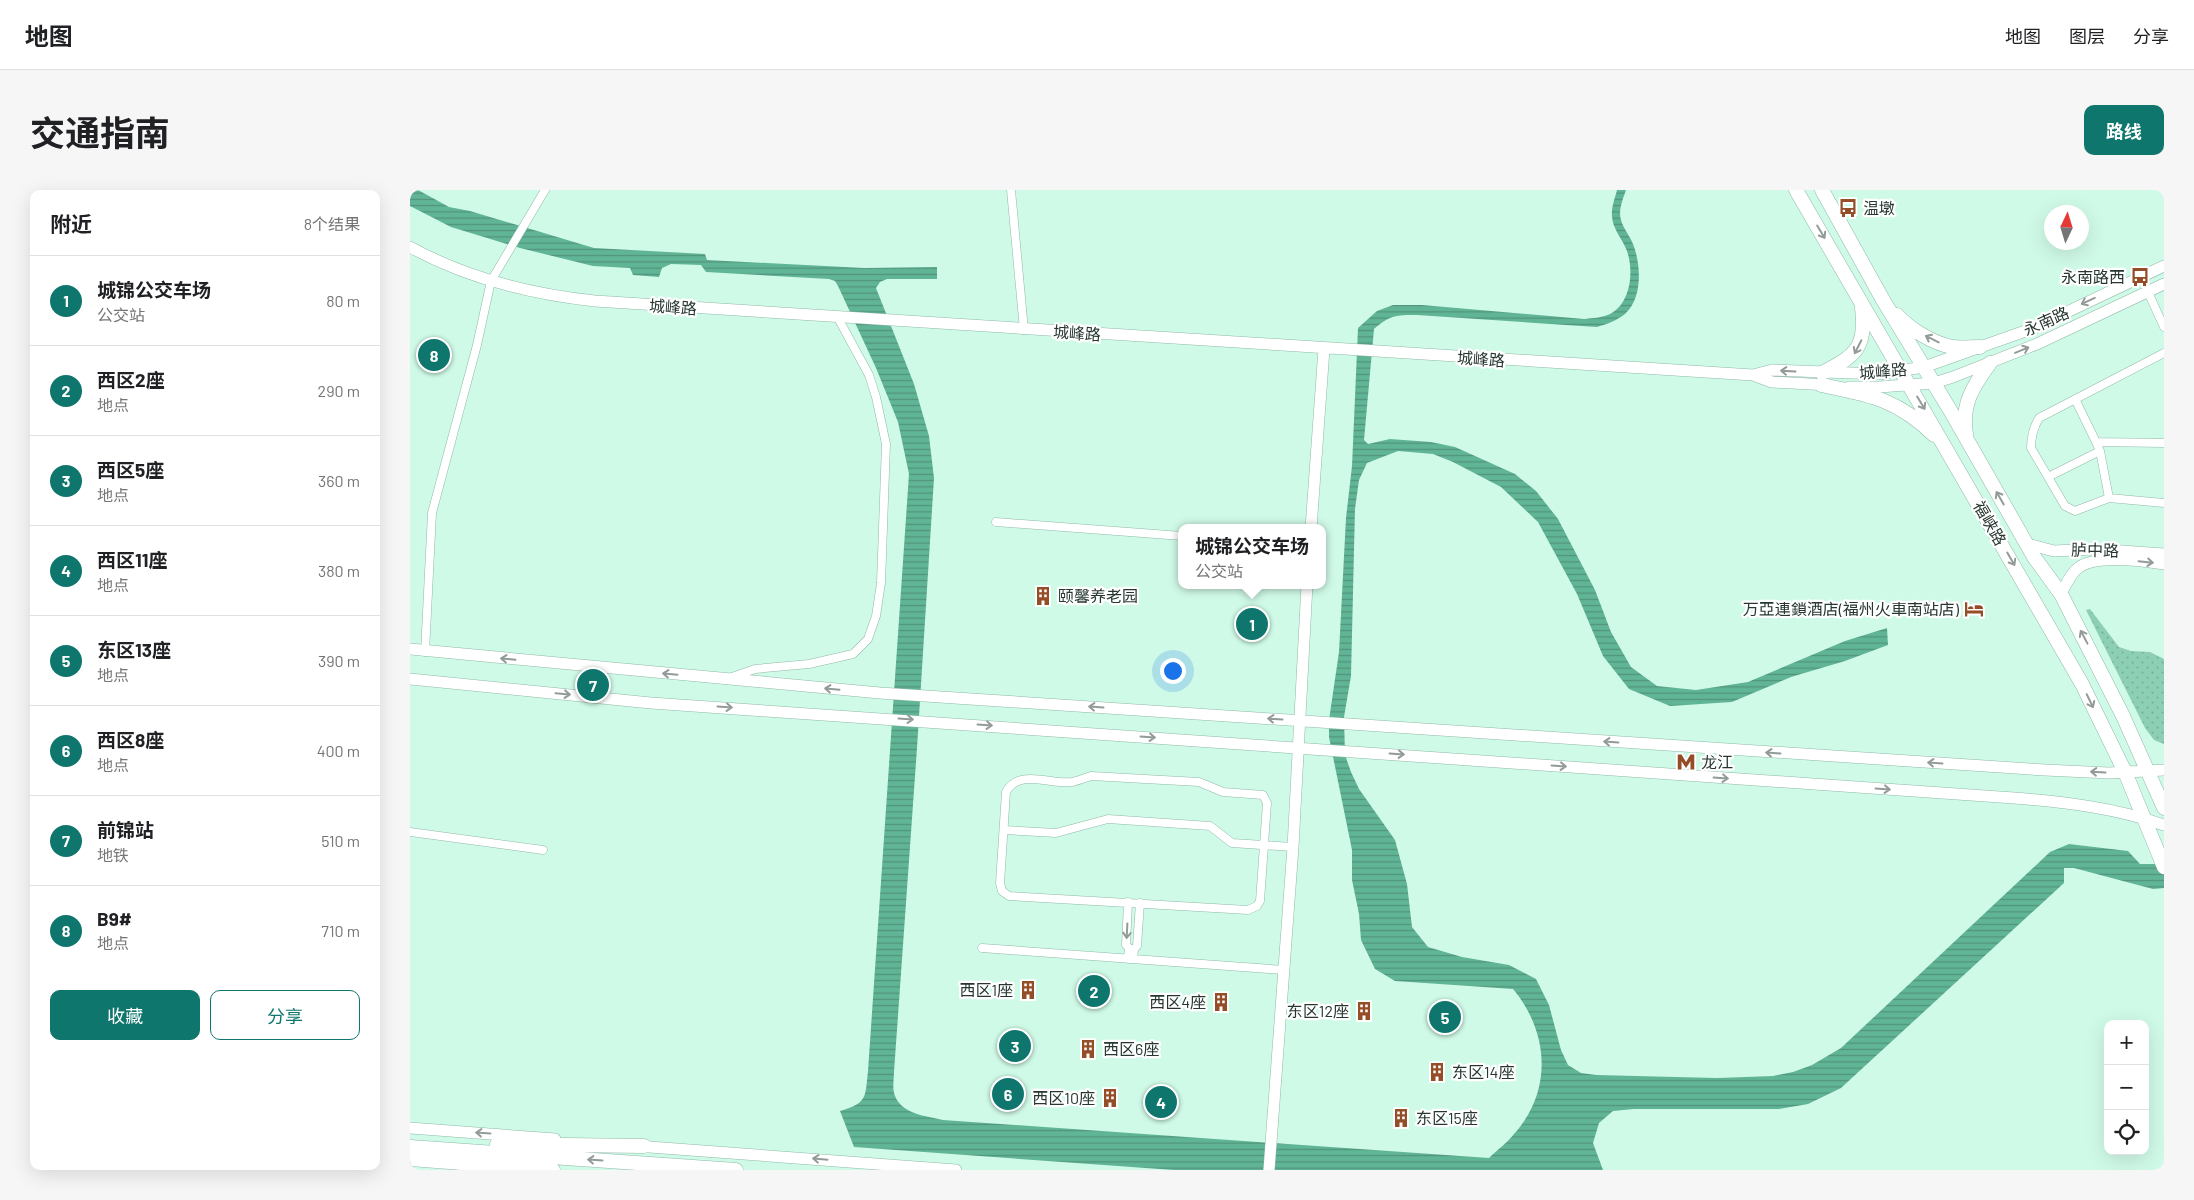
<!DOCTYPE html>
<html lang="zh">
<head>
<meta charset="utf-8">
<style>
  body { margin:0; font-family:Barlow,"Noto Sans SC",sans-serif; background:#f6f6f6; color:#202124 }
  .controls { position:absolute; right:15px; bottom:15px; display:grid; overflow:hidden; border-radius:10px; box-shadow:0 5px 20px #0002 }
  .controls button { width:45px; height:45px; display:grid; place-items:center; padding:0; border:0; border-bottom:1px solid #e0e0e0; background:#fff; color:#202124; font:25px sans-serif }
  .compass { position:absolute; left:1634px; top:15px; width:45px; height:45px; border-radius:50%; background:#fff; box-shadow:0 5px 20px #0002; rotate:4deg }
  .you { position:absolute; left:762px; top:480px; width:18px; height:18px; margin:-12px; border:4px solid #fff; border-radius:50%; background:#1a73e8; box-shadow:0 0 0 8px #1a73e833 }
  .badge { display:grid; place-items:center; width:32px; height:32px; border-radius:50%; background:#0f766e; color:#fff; font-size:16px; font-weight:700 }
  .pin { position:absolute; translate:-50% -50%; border:2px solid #fff; box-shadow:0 1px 5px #0006 }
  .popup { position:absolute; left:768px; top:334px; width:148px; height:65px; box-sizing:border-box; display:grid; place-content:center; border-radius:10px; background:#fff; filter:drop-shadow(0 1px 4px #0005); font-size:16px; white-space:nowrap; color:#757577 }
  .popup b { font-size:19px; color:#202124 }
  .popup::after { content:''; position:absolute; left:50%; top:100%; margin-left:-10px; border:10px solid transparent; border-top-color:#fff }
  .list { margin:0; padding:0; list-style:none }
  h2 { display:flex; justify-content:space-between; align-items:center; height:65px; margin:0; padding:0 20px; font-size:21px }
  h2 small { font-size:16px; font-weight:400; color:#757577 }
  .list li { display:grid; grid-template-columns:32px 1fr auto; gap:15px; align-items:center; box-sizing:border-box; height:90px; padding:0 20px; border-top:1px solid #e0e0e0 }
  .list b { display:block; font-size:19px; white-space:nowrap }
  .list p { margin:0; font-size:16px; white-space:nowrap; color:#757577 }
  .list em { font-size:16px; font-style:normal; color:#757577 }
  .actions { display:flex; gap:10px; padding:15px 20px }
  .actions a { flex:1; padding:11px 0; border:1px solid #0f766e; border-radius:10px; text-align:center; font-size:18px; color:#0f766e }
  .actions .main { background:#0f766e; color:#fff }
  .icon { flex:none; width:28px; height:28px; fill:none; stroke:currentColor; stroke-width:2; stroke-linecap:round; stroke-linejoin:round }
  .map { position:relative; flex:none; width:1754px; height:980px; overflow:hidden; border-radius:10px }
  header { display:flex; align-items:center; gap:30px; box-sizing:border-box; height:70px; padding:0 25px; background:#fff; border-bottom:1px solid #e0e0e0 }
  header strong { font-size:24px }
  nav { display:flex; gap:28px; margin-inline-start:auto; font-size:18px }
  .intro { display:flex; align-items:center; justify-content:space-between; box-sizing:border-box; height:120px; padding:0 30px }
  h1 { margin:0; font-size:35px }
  .button { padding:12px 22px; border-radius:10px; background:#0f766e; color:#fff; font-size:18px; font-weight:700 }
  main { display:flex; gap:30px; padding:0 30px }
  aside { flex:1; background:#fff; border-radius:10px; box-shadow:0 5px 20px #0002 }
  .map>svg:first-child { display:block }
  .garden { fill:url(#garden-dots) }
  .water { fill:url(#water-rules) }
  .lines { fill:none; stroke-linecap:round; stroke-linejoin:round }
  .street-casing { stroke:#90b9a8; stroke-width:9 }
  .secondary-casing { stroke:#90b9a8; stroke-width:12 }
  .highway-casing { stroke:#90b9a8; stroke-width:15 }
  .street { stroke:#fff; stroke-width:8 }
  .secondary { stroke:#fff; stroke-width:11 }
  .highway { stroke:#fff; stroke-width:14 }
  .oneway { stroke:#939b98 }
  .labels { text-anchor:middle; stroke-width:4.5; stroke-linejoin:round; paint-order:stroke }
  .poi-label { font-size:16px; fill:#273730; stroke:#fff; text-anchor:start }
  .street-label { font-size:16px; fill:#273730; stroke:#fff }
</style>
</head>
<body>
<header>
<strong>地图</strong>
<nav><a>地图</a><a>图层</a><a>分享</a></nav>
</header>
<div class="intro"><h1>交通指南</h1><a class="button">路线</a></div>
<main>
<aside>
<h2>附近<small>8个结果</small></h2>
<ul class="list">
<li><span class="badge">1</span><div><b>城锦公交车场</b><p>公交站</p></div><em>80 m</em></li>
<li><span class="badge">2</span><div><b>西区2座</b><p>地点</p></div><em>290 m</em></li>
<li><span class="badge">3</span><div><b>西区5座</b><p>地点</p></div><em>360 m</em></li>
<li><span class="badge">4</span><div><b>西区11座</b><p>地点</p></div><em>380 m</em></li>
<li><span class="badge">5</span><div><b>东区13座</b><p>地点</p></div><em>390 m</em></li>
<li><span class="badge">6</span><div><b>西区8座</b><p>地点</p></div><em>400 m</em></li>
<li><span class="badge">7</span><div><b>前锦站</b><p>地铁</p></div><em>510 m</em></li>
<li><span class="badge">8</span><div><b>B9#</b><p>地点</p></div><em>710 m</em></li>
</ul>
<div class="actions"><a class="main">收藏</a><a>分享</a></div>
</aside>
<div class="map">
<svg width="1754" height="980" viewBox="0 0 1754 980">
  <defs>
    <pattern id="garden-dots" width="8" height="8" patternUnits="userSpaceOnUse" patternTransform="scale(1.25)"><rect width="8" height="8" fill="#8ccfb5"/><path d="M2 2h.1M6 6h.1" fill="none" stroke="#79b29c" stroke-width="1.8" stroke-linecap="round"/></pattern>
    <pattern id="water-rules" width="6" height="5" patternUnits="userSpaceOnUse" patternTransform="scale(1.25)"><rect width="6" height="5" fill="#61b597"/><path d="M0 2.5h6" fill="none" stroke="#50947c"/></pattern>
  </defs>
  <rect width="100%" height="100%" fill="#d0fae8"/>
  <path class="garden" d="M1680,419l29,38 12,4 19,1 14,7v85l-10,-4 -9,-12 -59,-118z"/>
  <path class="water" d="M0,0h8l31,17 21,4 124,37 111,6 2,6 157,8 73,-1v12h-50l-7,3 -4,6 38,96 15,52 5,42 -17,270 -23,324c0,7 -2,17 1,24 7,18 31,20 48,24l546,38c8,-8 18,-15 25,-24 39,-43 35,-102 -1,-145l-118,-8 -20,-12 -14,-29 -2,-26 -7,-34v-30l-23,-113v-17l10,-68 7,-134 6,-52 6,-138 19,-17 16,-6h29l162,14c8,-1 18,-1 26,-5 21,-11 24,-43 17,-63 -4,-11 -15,-23 -15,-35 -1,-8 3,-18 5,-26h9c-3,9 -8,20 -5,30 2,8 9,16 12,24 8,20 10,54 -8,70 -9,7 -18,10 -28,13l-180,-12c-21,0 -27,0 -43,14l-10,111 4,4 22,-5 41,3 24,5 60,27 21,17 22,28 37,71 16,42 20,35 26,19 39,4 52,-8 97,-41 42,-13 1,17 -43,16 -54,16 -59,25 -62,4 -41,-17 -26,-33 -26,-62 -39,-72 -37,-35 -48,-25 -20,-8 -35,-3 -31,12 -8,17 -4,29 -4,167 -7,41 1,38 6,17 8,17 36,51 12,44 5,43 16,20 34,10 47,8 27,14 13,26 12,45 7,15 13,8 15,2 121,3 56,-2 20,-4 19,-7 29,-17 209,-196 19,-8 59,7 12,13h24v24l-11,1 -79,-21h-10v15l-223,205 -33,16 -29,5h-145l-21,2 -14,12 -6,20 10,27h-429l-320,-23 -14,-36c28,-8 25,-14 28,-40l41,-597 -11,-52 -22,-54 -38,-82 -3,-5 -6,-2 -123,-7 -5,-7 -30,-1 -9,4 -3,9 -26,-2 -3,-7 -37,-2 -73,-18 -69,-21 -41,-21z"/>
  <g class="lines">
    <g class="street-casing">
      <path id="street" d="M601,0l13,140
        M1738,102l16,35
        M1754,163l-125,65c-6,10 -8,18 -8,30l34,58 10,5 34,-13 55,5
        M1665,209l21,43
        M1690,261l9,47
        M1638,287l52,-26 -4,-9 68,1
        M586,332l186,14
        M15,462l7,-139 45,-168 14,-64 54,-91
        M322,487l23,-8 54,-5 44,-10 15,-15 8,-23 5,-33 5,-139 -10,-47 -7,-22 -31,-57
        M681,586l108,6 24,10 40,3 4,8 -7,98 -3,5 -9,4 -239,-14 -7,-5 -2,-8 6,-91c13,-24 45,-7 66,-10 6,-1 13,-4 19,-6z
        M594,640l52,3 52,-14 102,7 22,17 61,4
        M0,642l133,18
        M572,758l302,22
        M718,769l1,-11 -3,-3 2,-43
        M723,769l1,-10 3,-3 3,-43"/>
    </g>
    <g class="secondary-casing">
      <path id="secondary" d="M0,57c58,32 120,47 185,54l1158,74 19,7 56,3
        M1343,185l19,-5 107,4 45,-7 107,-38 133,-63
        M1439,197h30l55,-4 19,-6 84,-33 127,-60
        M901,338l13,-179
        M1617,354l27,7 40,-2 70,5
        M1651,404c5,-9 9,-20 17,-26 19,-14 64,-7 86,-4
        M0,459l470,44 1165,77 64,3 55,-3
        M0,489l241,24 1363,95c51,4 102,10 150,27
        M0,938l145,11
        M226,956l320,24
        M859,980l24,-323 14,-262"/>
    </g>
    <g class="highway-casing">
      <path id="highway" d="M1386,0l286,494 43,88 39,95
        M1412,0l61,110 67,110 84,147 27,37 62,122 41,92
        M1487,125c13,14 35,28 55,32 8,1 19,0 28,0
        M1412,183c33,-17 45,-25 40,-65
        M1411,195c49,10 76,14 113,50
        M1556,244c-5,-29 7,-48 24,-71
        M87,954l147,2
        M0,957l326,23
        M0,969l143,11"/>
    </g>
    <use href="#street" class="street"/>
    <use href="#secondary" class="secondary"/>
    <use href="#highway" class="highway"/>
  </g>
  <defs><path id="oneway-shaft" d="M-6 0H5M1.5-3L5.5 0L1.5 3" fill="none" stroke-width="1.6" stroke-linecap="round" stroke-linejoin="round" transform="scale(1.25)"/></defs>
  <g class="oneway">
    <use href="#oneway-shaft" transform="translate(1411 42) rotate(59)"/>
    <use href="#oneway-shaft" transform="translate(1678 111) rotate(155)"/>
    <use href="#oneway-shaft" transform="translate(1522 149) rotate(-153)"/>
    <use href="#oneway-shaft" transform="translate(1448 157) rotate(117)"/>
    <use href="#oneway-shaft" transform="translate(1612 160) rotate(-22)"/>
    <use href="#oneway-shaft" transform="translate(1378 181) rotate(-177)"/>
    <use href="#oneway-shaft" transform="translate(1511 213) rotate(59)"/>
    <use href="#oneway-shaft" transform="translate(1590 308) rotate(-120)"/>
    <use href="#oneway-shaft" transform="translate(1601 369) rotate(60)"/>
    <use href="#oneway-shaft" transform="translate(1736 372) rotate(6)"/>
    <use href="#oneway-shaft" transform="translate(1674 447) rotate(-118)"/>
    <use href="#oneway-shaft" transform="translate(98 469) rotate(-175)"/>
    <use href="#oneway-shaft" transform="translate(260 484) rotate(-175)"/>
    <use href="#oneway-shaft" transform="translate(422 499) rotate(-175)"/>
    <use href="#oneway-shaft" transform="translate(153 504) rotate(5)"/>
    <use href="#oneway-shaft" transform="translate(1680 511) rotate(64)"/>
    <use href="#oneway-shaft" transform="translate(315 517) rotate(4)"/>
    <use href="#oneway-shaft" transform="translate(686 517) rotate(-176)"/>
    <use href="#oneway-shaft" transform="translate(496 529) rotate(4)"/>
    <use href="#oneway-shaft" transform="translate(865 529) rotate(-176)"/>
    <use href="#oneway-shaft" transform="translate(575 535) rotate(4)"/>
    <use href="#oneway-shaft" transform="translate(738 547) rotate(4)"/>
    <use href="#oneway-shaft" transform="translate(1201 552) rotate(-176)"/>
    <use href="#oneway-shaft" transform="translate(1363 563) rotate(-176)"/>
    <use href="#oneway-shaft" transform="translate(987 564) rotate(4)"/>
    <use href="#oneway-shaft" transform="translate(1525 573) rotate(-176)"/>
    <use href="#oneway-shaft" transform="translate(1149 576) rotate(4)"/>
    <use href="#oneway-shaft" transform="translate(1688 582) rotate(-177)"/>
    <use href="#oneway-shaft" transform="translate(1311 588) rotate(4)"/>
    <use href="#oneway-shaft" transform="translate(1473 599) rotate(4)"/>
    <use href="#oneway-shaft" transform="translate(717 741) rotate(93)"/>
    <use href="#oneway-shaft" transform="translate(73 943) rotate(-176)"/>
    <use href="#oneway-shaft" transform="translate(410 969) rotate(-175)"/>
    <use href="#oneway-shaft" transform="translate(185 970) rotate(-176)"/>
  </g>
  <defs>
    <g id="bus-bare" transform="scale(1.5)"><path d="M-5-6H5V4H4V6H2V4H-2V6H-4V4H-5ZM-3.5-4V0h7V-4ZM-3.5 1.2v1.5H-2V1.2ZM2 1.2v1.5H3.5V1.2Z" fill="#944d27" stroke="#fff" stroke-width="2.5" paint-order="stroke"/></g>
    <g id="building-bare" transform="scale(1.5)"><path d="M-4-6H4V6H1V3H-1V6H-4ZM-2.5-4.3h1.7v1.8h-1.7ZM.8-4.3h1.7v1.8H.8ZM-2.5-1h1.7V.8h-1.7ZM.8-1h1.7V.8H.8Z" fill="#944d27" stroke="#fff" stroke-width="2.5" paint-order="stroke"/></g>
    <g id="hotel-bare" transform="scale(1.5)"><path d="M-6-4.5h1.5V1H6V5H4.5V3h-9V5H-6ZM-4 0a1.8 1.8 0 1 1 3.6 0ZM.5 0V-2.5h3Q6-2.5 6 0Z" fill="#944d27" stroke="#fff" stroke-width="2.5" paint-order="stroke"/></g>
    <g id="metro-bare" transform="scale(1.5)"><path d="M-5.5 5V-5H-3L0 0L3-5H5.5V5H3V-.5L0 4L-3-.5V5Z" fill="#944d27" stroke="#fff" stroke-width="2.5" paint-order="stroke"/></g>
  </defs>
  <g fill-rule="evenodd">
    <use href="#bus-bare" x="1438" y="18"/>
    <use href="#bus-bare" x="1730" y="87"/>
    <use href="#building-bare" x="633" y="406"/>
    <use href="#hotel-bare" x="1564" y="419"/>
    <use href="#metro-bare" x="1276" y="572"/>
    <use href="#building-bare" x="618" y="800"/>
    <use href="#building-bare" x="811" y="812"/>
    <use href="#building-bare" x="954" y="821"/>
    <use href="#building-bare" x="678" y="859"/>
    <use href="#building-bare" x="1027" y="882"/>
    <use href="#building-bare" x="700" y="908"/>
    <use href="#building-bare" x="991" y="928"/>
  </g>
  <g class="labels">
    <g class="poi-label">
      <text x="1453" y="24">温墩</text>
      <text x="1715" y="93" text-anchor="end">永南路西</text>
      <text x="648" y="412">颐馨养老园</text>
      <text x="1549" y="425" text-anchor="end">万亞連鎖酒店(福州火車南站店)</text>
      <text x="1291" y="578">龙江</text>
      <text x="603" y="806" text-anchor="end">西区1座</text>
      <text x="796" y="818" text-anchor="end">西区4座</text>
      <text x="939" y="827" text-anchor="end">东区12座</text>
      <text x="693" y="865">西区6座</text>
      <text x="1042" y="888">东区14座</text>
      <text x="685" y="914" text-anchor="end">西区10座</text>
      <text x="1006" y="934">东区15座</text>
    </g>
    <g class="street-label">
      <text transform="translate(263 117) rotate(4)" y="6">城峰路</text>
      <text transform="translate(1636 131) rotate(-24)" y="6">永南路</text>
      <text transform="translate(667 143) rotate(4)" y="6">城峰路</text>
      <text transform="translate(1071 169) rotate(4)" y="6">城峰路</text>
      <text transform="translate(1473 181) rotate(-5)" y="6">城峰路</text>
      <text transform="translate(1580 333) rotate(60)" y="6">福峡路</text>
      <text transform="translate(1685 360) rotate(1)" y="6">胪中路</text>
    </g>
  </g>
</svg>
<div class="controls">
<button>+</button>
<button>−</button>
<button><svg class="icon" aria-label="locate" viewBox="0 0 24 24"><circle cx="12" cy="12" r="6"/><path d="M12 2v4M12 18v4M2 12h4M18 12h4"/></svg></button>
</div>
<svg class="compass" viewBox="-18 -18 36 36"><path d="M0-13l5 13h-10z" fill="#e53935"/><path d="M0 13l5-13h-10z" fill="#757577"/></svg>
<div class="you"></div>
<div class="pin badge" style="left:842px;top:434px">1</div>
<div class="popup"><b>城锦公交车场</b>公交站</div>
<div class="pin badge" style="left:684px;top:801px">2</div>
<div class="pin badge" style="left:605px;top:856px">3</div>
<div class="pin badge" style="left:751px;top:912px">4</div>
<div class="pin badge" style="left:1035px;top:827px">5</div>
<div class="pin badge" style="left:598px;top:904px">6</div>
<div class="pin badge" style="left:183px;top:495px">7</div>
<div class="pin badge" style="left:24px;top:165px">8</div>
</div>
</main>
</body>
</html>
